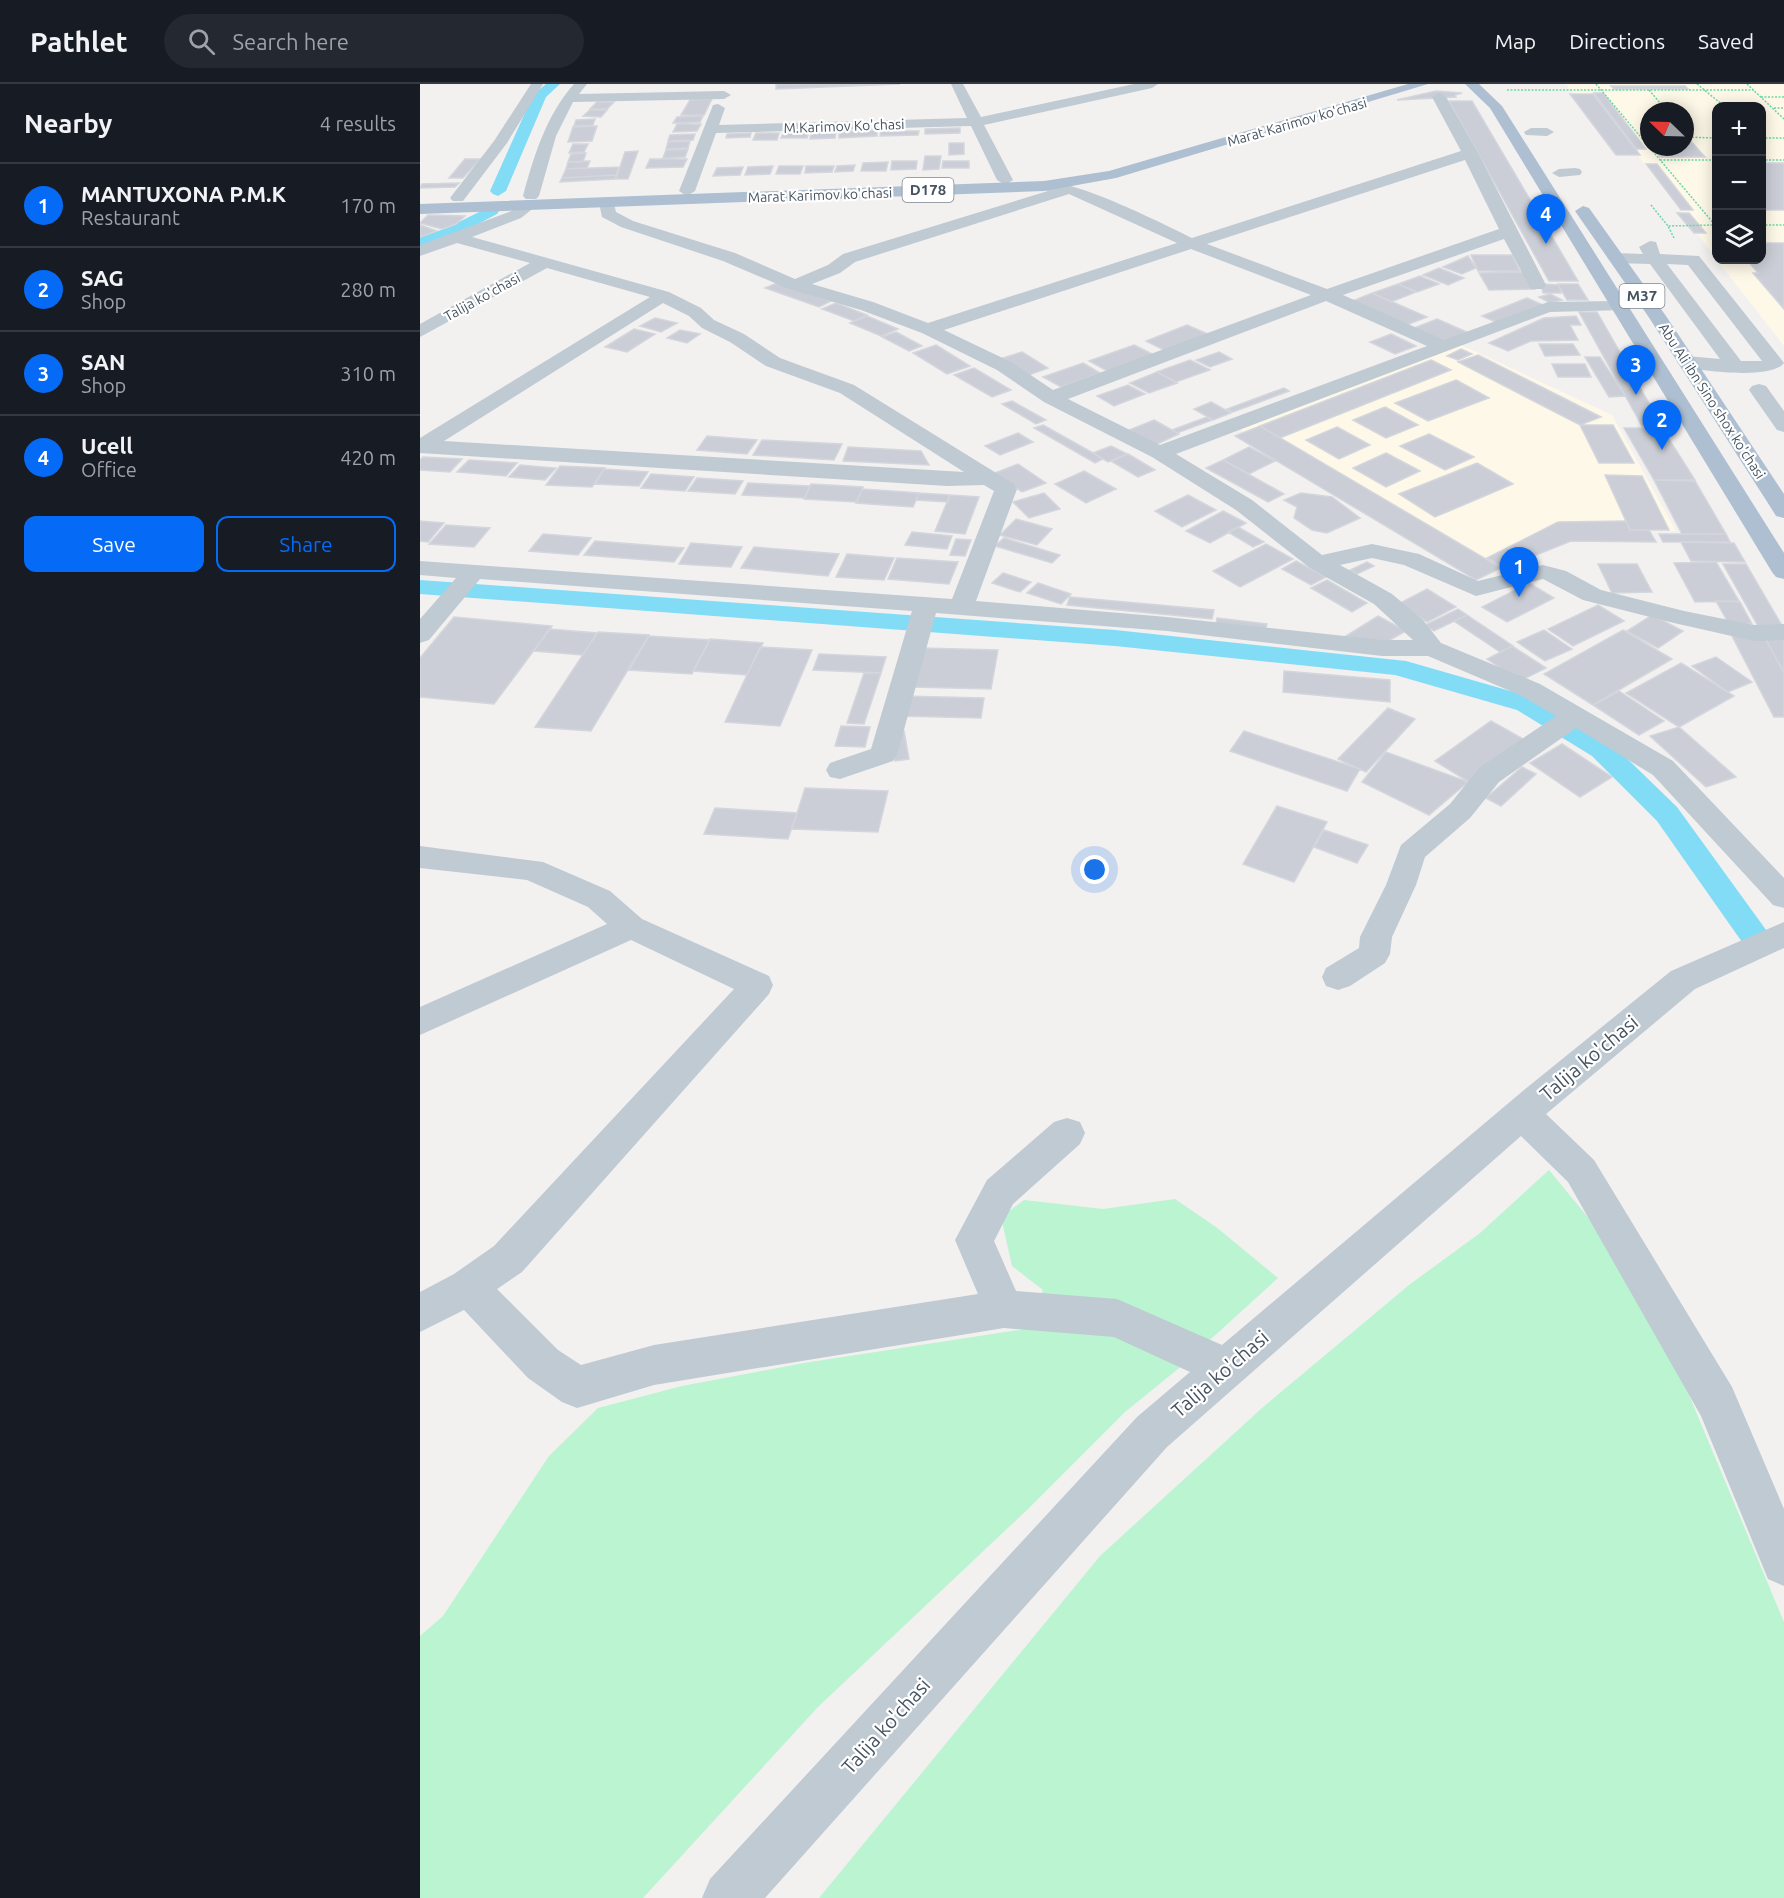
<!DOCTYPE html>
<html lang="en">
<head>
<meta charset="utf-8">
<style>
  body { margin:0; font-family:Ubuntu,sans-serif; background:#242831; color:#f1f3f6 }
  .controls { position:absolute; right:18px; top:18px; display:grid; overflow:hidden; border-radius:12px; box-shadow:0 3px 15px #0003 }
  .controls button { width:54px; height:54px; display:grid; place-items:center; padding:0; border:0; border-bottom:2px solid #363941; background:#171b24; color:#f1f3f6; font:30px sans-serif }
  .compass { position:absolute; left:1220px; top:18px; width:54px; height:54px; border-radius:50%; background:#171b24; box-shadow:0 3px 15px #0003; rotate:293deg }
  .you { position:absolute; left:675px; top:786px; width:21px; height:21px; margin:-15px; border:4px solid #fff; border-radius:50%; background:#1a73e8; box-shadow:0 0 0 9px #1a73e833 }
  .badge { display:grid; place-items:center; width:39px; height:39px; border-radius:50%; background:#056bf7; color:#fff; font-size:20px; font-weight:700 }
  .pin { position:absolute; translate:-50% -50px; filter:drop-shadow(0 2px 3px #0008) }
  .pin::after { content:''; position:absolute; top:32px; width:21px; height:18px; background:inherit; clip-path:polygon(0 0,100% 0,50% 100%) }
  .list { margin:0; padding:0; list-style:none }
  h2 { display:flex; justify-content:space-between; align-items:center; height:78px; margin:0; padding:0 24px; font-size:26px }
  h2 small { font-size:20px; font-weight:400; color:#9ea1a6 }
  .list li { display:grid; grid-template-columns:39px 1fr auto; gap:18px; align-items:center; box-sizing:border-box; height:84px; padding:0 24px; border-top:2px solid #363941 }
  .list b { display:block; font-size:22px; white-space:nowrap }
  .list p { margin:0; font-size:20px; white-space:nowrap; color:#9ea1a6 }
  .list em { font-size:20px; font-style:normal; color:#9ea1a6 }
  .actions { display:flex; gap:12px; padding:18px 24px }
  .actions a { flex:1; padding:14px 0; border:2px solid #056bf7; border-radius:12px; text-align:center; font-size:21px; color:#056bf7 }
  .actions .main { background:#056bf7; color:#fff }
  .icon { flex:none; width:33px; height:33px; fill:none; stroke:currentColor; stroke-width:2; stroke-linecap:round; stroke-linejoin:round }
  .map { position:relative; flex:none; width:1364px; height:1814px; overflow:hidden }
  header { display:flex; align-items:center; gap:36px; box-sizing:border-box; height:84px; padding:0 30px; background:#171b24; border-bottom:2px solid #363941 }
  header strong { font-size:28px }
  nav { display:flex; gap:33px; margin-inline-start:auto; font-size:21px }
  .search { width:420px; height:54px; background:#242831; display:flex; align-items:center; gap:15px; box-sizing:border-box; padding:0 21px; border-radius:33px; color:#9ea1a6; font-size:22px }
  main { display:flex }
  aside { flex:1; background:#171b24 }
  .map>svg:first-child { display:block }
  .commercial { fill:#fef8e8; fill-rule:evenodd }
  .green { fill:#baf4d1 }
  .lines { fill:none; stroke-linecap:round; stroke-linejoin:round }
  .canal { fill:#82dcf6; fill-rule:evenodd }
  .building { fill:#cbced6; stroke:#d3d6dc; stroke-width:1.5 }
  .path { stroke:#6ed6a4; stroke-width:1.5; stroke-dasharray:2 1.5; stroke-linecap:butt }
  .minor { fill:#bfcad3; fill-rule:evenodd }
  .major { fill:#adbfd1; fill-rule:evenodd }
  .labels { text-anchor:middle; stroke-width:4.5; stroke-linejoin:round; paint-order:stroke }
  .far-street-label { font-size:14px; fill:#465360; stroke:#fff }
  .shield { fill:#fff; stroke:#7e8790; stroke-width:1.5 }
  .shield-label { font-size:15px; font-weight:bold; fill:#465360 }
  .near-street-label { font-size:20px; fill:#465360; stroke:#fff }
</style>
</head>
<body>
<header>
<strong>Pathlet</strong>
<div class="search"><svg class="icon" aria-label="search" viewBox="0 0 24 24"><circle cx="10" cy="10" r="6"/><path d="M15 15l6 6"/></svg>Search here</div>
<nav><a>Map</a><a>Directions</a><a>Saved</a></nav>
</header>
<main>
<aside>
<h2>Nearby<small>4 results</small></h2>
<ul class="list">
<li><span class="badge">1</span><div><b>MANTUXONA P.M.K</b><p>Restaurant</p></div><em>170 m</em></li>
<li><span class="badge">2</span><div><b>SAG</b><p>Shop</p></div><em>280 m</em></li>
<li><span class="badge">3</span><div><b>SAN</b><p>Shop</p></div><em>310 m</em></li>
<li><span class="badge">4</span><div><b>Ucell</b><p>Office</p></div><em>420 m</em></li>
</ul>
<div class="actions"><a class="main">Save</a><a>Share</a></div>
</aside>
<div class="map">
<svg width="1364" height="1814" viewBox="0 0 1364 1814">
  <rect width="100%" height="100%" fill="#f3f0f0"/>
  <path class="commercial" d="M1146,0h218v262l-67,-86h45v-154h-46v152l-80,-105h-17zM1229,27h36v36h-36z
    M1039,260l153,71 64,116h-116l-87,38 -240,-144z"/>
  <path class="green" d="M1129,1086l61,74 79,151 95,227v276h-965l281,-342 162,-148 147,-123 71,-52z
    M755,1115l41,28 62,51 -100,91 -53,43 -97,97 -210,198 -175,191h-223v-262l23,-20 106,-160 49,-48 84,-22 122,-23 221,-34 18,-39 -31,-24 -11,-49 23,-17 79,9z"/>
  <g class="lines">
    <path class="canal" d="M126,0h14l-14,13 -40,94 -8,5 -5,-2 -3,-3 43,-96z
      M71,122l6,2 2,3 -2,3 -38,20 -39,13v-10l27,-9z
      M0,496l695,50 291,31 129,37 77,46 65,63 92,127 -5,8 -11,4 -11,-4 -85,-121 -65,-65 -75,-46 -122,-35 -280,-29 -695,-52z"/>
  </g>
  <path class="building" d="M356,0h124l-124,5z
    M1191,2h74l3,3h-74z
    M1016,7l26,2 -7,2 1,2 -59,3z
    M1174,9h9l43,56h-10z
    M1150,10h23l47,61h-24z
    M292,15l-8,16h-23l9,-15z
    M1029,17h23l106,180h-29z
    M177,18h17l-7,7h-17z
    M170,26h17l-6,7 -18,-1z
    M283,32l-3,6 -27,1 4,-6z
    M175,35l-2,6 -19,1 2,-6z
    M257,40h24l-4,7 -24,1z
    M177,42l-5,15 -24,1 5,-15z
    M540,44v5l-35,1v-5z
    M457,46v6l-38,2v-6z
    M416,47l-1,7 -25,1 1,-7z
    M461,47h38l-1,4 -38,1z
    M364,48h25l-2,6h-26z
    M331,49l-1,4 -24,1 1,-4z
    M336,49h23l-2,7h-24z
    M275,50l-2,6 -25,1 2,-6z
    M1265,55h4l16,18h-45l-8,-10h33z
    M270,57l-2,7 -22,1 2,-7z
    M529,59h15v11l-15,1z
    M153,60h15l-4,8 -15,1z
    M268,65l-3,8 -22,1 3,-8z
    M218,67l-10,28h-12l9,-27z
    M166,69l-3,9h-15l3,-8z
    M505,72h16l-2,13 -16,1z
    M45,75h15l-17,19h-14z
    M230,75h37l-4,8 -37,1z
    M170,77l-3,7 -21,1 2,-7z
    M472,77h25l-1,8 -25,1z
    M523,77h26v7h-27z
    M468,78l-2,9h-25l2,-8z
    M1342,79h22v47h-22z
    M1226,80h11l36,46h-12z
    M435,81l-2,6 -18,1 2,-6z
    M353,82l-3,8 -25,1 3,-8z
    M359,82h24l-3,8h-24z
    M386,82h28l-2,6 -27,1z
    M199,83l-3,8 -54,3 4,-9z
    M323,83l-3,8 -27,1 4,-8z
    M196,91l-1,4 -55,3 2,-4z
    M39,99l-4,4 -35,1 2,-4z
    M1257,129h12l17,20h-12z
    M8,131l37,1 -9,8 -14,5 -22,-6z
    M0,141l17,6 -17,6z
    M1342,159h22v66l-31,-36h5l-11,-13h15z
    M1051,171h41l8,16h-42z
    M1048,172l8,12 -14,6 -19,-7z
    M1019,184l25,10 -16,7 -25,-10z
    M1104,188l11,17 -46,1 -10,-17z
    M1000,192l19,8 -22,8 -19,-8z
    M357,199l54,18 -12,6 -54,-19z
    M978,200l18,8 -25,10 -19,-9z
    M1121,200l18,1 2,8h-18z
    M1138,200h20l10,16h-21z
    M952,209l55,24 -23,9 -54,-24z
    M1130,210l12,6 -12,3 -11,-6z
    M1107,214l16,7 -45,18 -16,-7z
    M416,219l31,12 -13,6 -32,-12z
    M1159,228h18l65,114h-20z
    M447,232l31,13 -17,7 -31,-13z
    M1156,232l5,9h-11l8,15 -47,1 -23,10 -19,-8 55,-25z
    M235,234l22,5 -16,9 -21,-6z
    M1017,235l32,14 -23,9 -32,-14z
    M767,241l23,10 -42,17 -22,-11z
    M214,245l21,5 -28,18 -22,-5z
    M260,246l20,4 -13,9 -20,-5z
    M476,248l26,14 -13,5 -27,-14z
    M971,250l25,12 -21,8 -25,-12z
    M1119,260h34l7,11 -35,1z
    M516,261l34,21 -23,8 -34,-21z
    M714,261l20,10 -45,17 -20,-11z
    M1041,265l11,5 -14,6 -11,-4z
    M602,268l26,16 -19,7 -26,-17z
    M799,268l13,7 -22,8 -14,-7z
    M1058,271l123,62 -21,8 -122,-63z
    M1165,273h15l25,39 -16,1z
    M770,276l20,10 -34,12 -19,-10z
    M1011,276l20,10 -171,68 -20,-12z
    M663,279l17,10 -39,14 -18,-10z
    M1132,280h33l6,13h-33z
    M554,284l37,22 -19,7 -38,-22z
    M737,288l20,11 -28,10 -19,-10z
    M1036,296l33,18 -61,23 -33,-18z
    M708,301l17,9 -31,12 -17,-10z
    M864,304l5,3 -56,21 -6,-3z
    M592,317l34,19 -10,4 -34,-20z
    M791,318l20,11 -18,7 -19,-11z
    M965,323l33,18 -32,13 -33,-18z
    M787,333l5,3 -35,13 -5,-3z
    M734,336l18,10 7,4 -24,11 -26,-15z
    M623,341l50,28 10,6 -8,4 -61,-35z
    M1160,341h33l21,38h-35z
    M840,342l241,142 -25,12 -241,-144z
    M917,343l33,18 -31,14 -33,-19z
    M1204,344h38l33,52h-41z
    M598,349l15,9 -33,13 -15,-9z
    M1009,350l45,23 -29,13 -45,-24z
    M287,352l50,4 -10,14 -50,-4z
    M342,356l80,4 -8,16 -81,-5z
    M691,362l16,8 -19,8 -15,-9z
    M428,363l73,4 8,14 -86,-4z
    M829,363l26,14 -26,13 -26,-14z
    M966,369l34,18 -34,16 -33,-19z
    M708,370l27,16 -17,7 -27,-16z
    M3,373l39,2 -12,13 -30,-2v-10z
    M49,376l48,3 -11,13 -49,-4z
    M803,376l61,34 -16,8 -62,-34z
    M1057,379l36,21 -78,33 -36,-23z
    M598,380l28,19 -24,9 -27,-19z
    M100,381l36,3 -11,12 -36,-3z
    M140,382l45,2 -13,19 -46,-2z
    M184,385l44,3 -9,14 -44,-2z
    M664,387l32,18 -30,14 -31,-19z
    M231,390l43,3 -9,14 -44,-3z
    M1185,391l37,1 27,54h-39z
    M277,394l46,3 -8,13 -47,-3z
    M1234,396l41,1 31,53h-44z
    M328,399l62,3 -5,12 -63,-3z
    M391,400l52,3 -6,15 -53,-3z
    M442,405l57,4 -6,14 -57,-4z
    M499,409l31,2 -2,7 -32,-2z
    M624,409l16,16 -31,9 -16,-16z
    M881,409l31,4 28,21 -33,15 -15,-3 -18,-12 3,-11 -13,-7z
    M530,411l29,2 -14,37 -30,-3z
    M768,411l28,15 -34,17 -27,-16z
    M803,427l23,12 -36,20 -24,-12z
    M596,435l36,10 -15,16 -37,-10z
    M0,437l24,2 -16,19 -8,-1z
    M1206,437l4,9h19l7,12 -85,-1 -67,27 -17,-10 71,-36z
    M26,441l44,3 -16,19 -45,-3z
    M818,443l26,15 -11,5 -25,-15z
    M492,448l40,4 -5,13 -42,-4z
    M123,450l48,4 -13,17 -49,-4z
    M1239,450h67l4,8h-67z
    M584,454l56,17 -8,8 -57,-17z
    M536,455l15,1 -6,16 -15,-1z
    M175,457l89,7 -10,14 -90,-7z
    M1261,458l53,1 11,19 -54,-1z
    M271,459l51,4 -11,20 -52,-3z
    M846,460l27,15 -53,28 -27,-16z
    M334,463l85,7 -11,22 -87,-8z
    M427,470l47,4 -10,22 -48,-3z
    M477,474l61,4 -9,22 -61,-5z
    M876,477l30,16 -15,8 -29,-16z
    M947,478l7,4 -17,8 -7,-4z
    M1296,478l23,39 -44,1 -21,-39z
    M1178,480h39l15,28 -40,1z
    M1303,480h23l38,65v43z
    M583,489l28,9 -11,10 -28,-9z
    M907,496l40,23 -15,9 -41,-24z
    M618,499l33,11 -10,10 -34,-11z
    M1109,499l25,15 -47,24 -25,-15z
    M1007,505l29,18 -29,15 -29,-18z
    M650,513l144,13 -2,9 -145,-14z
    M1296,517l24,1 12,22h-23z
    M1178,521l26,16 -51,25 -25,-17z
    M1038,525l9,6 -33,16 -9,-6z
    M1047,531l46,31 -13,6 -46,-31z
    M1232,531l31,16 -25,17 -31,-17z
    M958,532l28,15 -25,14 -35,-9z
    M34,533l98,9 -58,78 -74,-7v-39z
    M797,534l50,6 -2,7 -49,-6z
    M129,545l48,4 -14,22 -49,-4z
    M1124,546l28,19 -27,12 -28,-19z
    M1203,546l49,29 -79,46 -49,-31z
    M178,548l51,3 -58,96 -56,-4z
    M229,552l61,4 -18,34 -63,-4z
    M1312,552h32l20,37v44h-10z
    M290,555l53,4 -16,32 -54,-4z
    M1092,562l34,22 -26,13 -33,-22z
    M340,563l52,3 -32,76 -55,-4z
    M501,564l77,2 -7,39 -79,-2z
    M399,570l67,3 -5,16 -68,-3z
    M1296,573l36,25 -24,10 -36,-26z
    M1261,579l53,33 -55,31 -53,-34z
    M864,587l106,9v22l-107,-10z
    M444,589h17l-17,51 -17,-1z
    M1199,607l45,30 -25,14 -46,-30z
    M482,612l82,2 -3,20 -83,-2z
    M968,624l27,11 -49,53 -28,-13z
    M1071,637l34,19 -56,42 -34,-21z
    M421,642l29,1 -5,20 -30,-1z
    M1259,643l57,50 -30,10 -56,-51z
    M484,647l5,28 -14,2 -5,-28z
    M824,647l116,38 -13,22 -117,-40z
    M1142,660l50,33 -32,20 -50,-34z
    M966,668l82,30 -39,33 -67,-33z
    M1102,683l14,7 -35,32 -15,-8z
    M385,704l83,3 -10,41 -86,-3z
    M857,722l50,16 -33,60 -51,-18z
    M295,724l82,5 -9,26 -84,-5z
    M904,746l44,15 -11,18 -43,-16z"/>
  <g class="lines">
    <path class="path" d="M1176,0l119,141
      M1277,0l27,22
      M1327,0l37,35
      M1087,6h247
      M1229,6l18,21
      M1341,13h23
      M1354,24h10
      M1265,53l31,1
      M1342,54h22
      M1240,76h56
      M1342,76h22
      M1231,121l17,21
      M1342,141h22
      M1254,154l-6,-12 46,-1"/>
    <path class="minor" d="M111,0h12l-36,59 -44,58h-10l-3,-3 44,-57z
      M154,0h13l-8,10 145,-3 7,4 -7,4 -151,3 -17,34 -17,60 -3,3h-10l-3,-3c11,-41 24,-82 51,-112z
      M531,0h12l18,33 153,-33h24l-6,4 -168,37 29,55 -8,5 -8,-5 -26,-54 -255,7 -21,58 -8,5 -8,-5 34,-86 5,-1 7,4 -6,17 248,-7z
      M1019,9l7,4 32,56 68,132 -3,4h-12l-27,-50 -161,56 101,45 104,-38 70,-1 9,5 -3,4 -74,2 -374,142 76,46 70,55 50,-11 47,10 59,27 65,-16 23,6 35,19 83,21 70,14 30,-1v16l-30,1 -80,-18 -91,-23 -40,-21 -67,17 -72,-31 -32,-7 -32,7 52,29 31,26 18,23 99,41 133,77 111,117v30l-11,-3 -120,-130 -77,-47 -77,54 -29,36 -45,39 -9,28 -24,52 -2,17 -5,9 -35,23 -12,4 -12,-4 -4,-9 4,-9 33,-20 1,-11 26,-52 15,-40 49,-41 29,-36 77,-52 -34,-20 -94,-40h-46l-215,-25 -231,-18 -39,142 -4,6 -53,18 -10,-2 -4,-7 4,-7 41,-14 41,-138 -432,-32 -51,61 -9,3v-24l36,-41 -36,-3v-14l532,38 42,-108 -10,-6 -37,1 -527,-33v-15l230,-141 -103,-29 -127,69v-13l110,-61 -73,-20 -37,13v-11l89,-33 19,-11 8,5 -15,12 -49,19 197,55 32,16 13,12 30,14 36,24 74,27 160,99 3,5 -41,112 191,16 215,23h31l-39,-36 -64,-36 -74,-58 -84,-53 -108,-55 -47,-32 -75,-37 -61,-23 -72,-21 -66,-28 -102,-34 -19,-10 -3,-14 2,-3h12l3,12 17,9 102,32 60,26 33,-14 15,-11 205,-63 -12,-5c17,-19 133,41 156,52l269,-87 -29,-54zM1045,76l34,69 -172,60 -120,-45zM649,110l108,49 -249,80 -55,-21 -61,-18 28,-11 15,-11zM771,165l120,46 -258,95 -42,-28 -67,-32zM906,217l101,45 -267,99 -92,-46zM243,219l26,13 13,12 28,14 36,24 74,27 124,79 -520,-31z
      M1111,44h16l7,4 -7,4 -21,-1 -2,-3z
      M1155,84l5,1 2,3 -2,3 -21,2 -7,-4 7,-4z
      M1230,157l6,1 4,12 39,2 82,103 3,4c-12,17 -84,8 -104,3l-3,-4 10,-6 33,3 -70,-95 -35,-1 -8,-5 8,-5 28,1 -4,-7zM1247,180l21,1 74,96h-21z
      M1339,300l7,2 18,25v21l-7,-2 -28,-40 3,-4z
      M0,762l123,16 67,29 32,28 127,57 4,9 -4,9 -247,278 -25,17 61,61 23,15 73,-20 324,-51 -23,-54 32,-60 67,-58 13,-4 13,4 5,11 -5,11 -67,60 -19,37 22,50 101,8 105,46 302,-255 147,-119 113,-49v26l-89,41 -149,125 48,46 138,227 52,122v77l-16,-7 -67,-163 -133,-234 -47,-46 -354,311 -402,451h-63l8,-19 427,-462 53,-45 -76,-35 -110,-9 -350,57 -77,23 -15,-6 -34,-24 -64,-68 -44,22v-40l34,-18 40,-28 240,-257 -103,-49 -211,95v-28l187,-83 -19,-17 -61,-27 -107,-12z"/>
    <path class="major" d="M988,0h20l-312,94 -72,13 -624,23v-10l624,-23 65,-10z
      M1045,0h14l23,22 282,447v26l-8,-2 -4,-5 -282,-464z
      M1163,122l6,2 77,108 118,178v24l-8,-2 -3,-5 -125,-195 -73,-105z"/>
  </g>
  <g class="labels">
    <g class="far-street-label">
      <text transform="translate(877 38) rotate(-16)" y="5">Marat Karimov ko'chasi</text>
      <text transform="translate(424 42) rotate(-2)" y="5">M.Karimov Ko'chasi</text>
      <text transform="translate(400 111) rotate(-2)" y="5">Marat Karimov ko'chasi</text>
      <text transform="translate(62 213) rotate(-29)" y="5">Talija ko'chasi</text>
      <text transform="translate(1292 317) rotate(57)" y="5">Abu Ali ibn Sino shox ko'chasi</text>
    </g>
    <g class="shield">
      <rect x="482.5" y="94" width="51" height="24" rx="4.5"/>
      <rect x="1199.5" y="200" width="45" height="24" rx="4.5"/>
    </g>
    <g class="shield-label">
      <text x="508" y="111">D178</text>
      <text x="1222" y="217">M37</text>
    </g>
    <g class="near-street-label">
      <text transform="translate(1169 974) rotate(-40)" y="7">Talija ko'chasi</text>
      <text transform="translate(800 1290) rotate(-41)" y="7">Talija ko'chasi</text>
      <text transform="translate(466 1642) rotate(-48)" y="7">Talija ko'chasi</text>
    </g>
  </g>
</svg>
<div class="controls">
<button>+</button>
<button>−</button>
<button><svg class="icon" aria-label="layers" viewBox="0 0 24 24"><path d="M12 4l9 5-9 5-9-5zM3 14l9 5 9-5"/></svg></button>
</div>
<svg class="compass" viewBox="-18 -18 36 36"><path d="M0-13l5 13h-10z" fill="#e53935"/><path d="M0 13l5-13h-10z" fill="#9ea1a6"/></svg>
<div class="you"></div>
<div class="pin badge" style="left:1099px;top:513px">1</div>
<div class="pin badge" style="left:1242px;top:366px">2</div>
<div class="pin badge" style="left:1216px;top:311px">3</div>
<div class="pin badge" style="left:1126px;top:160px">4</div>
</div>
</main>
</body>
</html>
